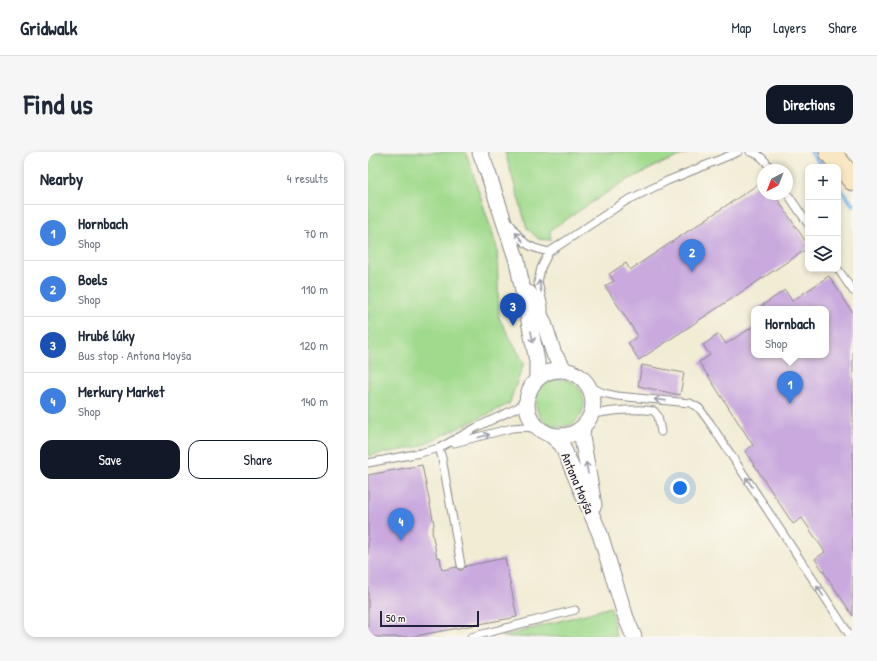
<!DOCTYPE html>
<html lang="en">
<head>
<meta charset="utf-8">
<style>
  body { margin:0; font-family:"Patrick Hand",sans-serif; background:#f6f6f7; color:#1f2937 }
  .controls { position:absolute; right:12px; top:12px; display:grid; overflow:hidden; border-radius:8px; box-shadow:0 2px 6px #0003 }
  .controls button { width:36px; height:36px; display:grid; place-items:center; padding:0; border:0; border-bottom:1px solid #e0e1e3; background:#fff; color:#1f2937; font:20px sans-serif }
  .compass { position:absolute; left:389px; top:12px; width:36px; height:36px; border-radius:50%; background:#fff; box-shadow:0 2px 6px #0003; rotate:222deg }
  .scale { position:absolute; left:12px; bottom:10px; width:99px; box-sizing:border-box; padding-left:4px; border:2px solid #22223b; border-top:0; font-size:11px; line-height:14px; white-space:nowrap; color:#22223b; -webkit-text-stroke:3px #fbf7ec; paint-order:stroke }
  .you { position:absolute; left:312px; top:336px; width:14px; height:14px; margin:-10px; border:3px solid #fff; border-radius:50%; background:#1a73e8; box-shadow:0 0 0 6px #1a73e833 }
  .badge { display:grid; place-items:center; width:26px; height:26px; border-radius:50%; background:#111827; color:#fff; font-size:13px; font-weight:700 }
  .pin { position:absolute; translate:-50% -33px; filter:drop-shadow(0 1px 2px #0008) }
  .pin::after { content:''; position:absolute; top:21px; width:14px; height:12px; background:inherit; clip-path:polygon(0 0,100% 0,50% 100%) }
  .popup { position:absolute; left:383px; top:154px; width:78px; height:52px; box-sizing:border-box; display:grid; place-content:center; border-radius:8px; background:#fff; filter:drop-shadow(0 1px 3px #0005); font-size:13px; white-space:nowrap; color:#747a83 }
  .popup b { font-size:15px; color:#1f2937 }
  .popup::after { content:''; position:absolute; left:50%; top:100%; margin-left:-8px; border:8px solid transparent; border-top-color:#fff }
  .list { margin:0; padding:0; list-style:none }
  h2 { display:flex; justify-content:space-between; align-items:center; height:52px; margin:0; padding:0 16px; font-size:17px }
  h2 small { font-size:13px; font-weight:400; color:#747a83 }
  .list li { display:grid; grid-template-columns:26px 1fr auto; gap:12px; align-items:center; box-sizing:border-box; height:56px; padding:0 16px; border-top:1px solid #e0e1e3 }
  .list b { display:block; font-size:15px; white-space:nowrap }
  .list p { margin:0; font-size:13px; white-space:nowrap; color:#747a83 }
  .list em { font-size:13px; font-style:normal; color:#747a83 }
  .actions { display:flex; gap:8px; padding:12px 16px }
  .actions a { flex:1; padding:9px 0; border:1px solid #111827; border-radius:12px; text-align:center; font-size:14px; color:#111827 }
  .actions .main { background:#111827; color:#fff }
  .icon { flex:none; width:22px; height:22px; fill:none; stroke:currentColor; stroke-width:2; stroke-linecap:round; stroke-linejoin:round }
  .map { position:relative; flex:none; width:485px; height:485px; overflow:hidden; border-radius:12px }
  header { display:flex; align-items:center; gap:24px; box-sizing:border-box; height:56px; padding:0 20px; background:#fff; border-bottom:1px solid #e0e1e3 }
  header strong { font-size:19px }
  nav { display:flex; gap:22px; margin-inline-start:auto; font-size:14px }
  .intro { display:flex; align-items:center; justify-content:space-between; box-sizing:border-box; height:96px; padding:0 24px }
  h1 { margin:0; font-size:28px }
  .button { padding:10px 18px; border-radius:12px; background:#111827; color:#fff; font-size:14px; font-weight:700 }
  main { display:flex; gap:24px; padding:0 24px }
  aside { flex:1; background:#fff; border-radius:12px; box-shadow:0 2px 6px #0003 }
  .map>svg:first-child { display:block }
  .green { fill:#a0da8d; stroke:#617e64 }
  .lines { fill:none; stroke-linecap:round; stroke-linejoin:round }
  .stream { stroke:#7db8ef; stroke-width:4 }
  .building { fill:#c9a9de }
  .service-casing { stroke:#8a8788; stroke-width:9 }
  .minor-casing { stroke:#8a8788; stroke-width:17 }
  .secondary-casing { stroke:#8a8788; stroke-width:23 }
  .service { stroke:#fff; stroke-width:7 }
  .minor { stroke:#fff; stroke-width:15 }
  .secondary { stroke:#f9e7c3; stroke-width:21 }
  .oneway { stroke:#9c9ca7 }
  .labels { text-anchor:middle; stroke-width:3; stroke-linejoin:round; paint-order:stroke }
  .street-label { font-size:13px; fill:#22223b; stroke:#fbf7ec }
</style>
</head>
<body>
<header>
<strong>Gridwalk</strong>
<nav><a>Map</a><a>Layers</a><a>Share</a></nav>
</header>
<div class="intro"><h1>Find us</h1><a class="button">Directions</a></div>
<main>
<aside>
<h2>Nearby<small>4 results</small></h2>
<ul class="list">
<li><span class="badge" style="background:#3f7fe0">1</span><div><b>Hornbach</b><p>Shop</p></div><em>70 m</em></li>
<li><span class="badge" style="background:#3f7fe0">2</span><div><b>Boels</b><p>Shop</p></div><em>110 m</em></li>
<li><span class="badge" style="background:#1a4fb4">3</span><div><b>Hrubé lúky</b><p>Bus stop · Antona Moyša</p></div><em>120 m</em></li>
<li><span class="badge" style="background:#3f7fe0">4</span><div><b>Merkury Market</b><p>Shop</p></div><em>140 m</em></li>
</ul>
<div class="actions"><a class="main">Save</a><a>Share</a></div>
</aside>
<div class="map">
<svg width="485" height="485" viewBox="0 0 485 485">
  <rect width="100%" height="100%" fill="#fbf7ec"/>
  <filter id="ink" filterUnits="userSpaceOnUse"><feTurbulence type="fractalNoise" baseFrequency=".025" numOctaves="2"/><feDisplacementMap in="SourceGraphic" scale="8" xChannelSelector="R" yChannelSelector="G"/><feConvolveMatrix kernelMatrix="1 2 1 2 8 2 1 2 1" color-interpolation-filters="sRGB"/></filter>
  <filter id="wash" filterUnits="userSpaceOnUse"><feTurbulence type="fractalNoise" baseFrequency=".012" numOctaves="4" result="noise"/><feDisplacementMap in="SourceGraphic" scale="16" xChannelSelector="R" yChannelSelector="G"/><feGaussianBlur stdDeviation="0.9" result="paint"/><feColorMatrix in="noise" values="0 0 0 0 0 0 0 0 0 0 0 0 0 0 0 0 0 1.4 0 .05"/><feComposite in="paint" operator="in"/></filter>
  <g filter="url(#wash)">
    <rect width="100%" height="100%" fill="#f1ecd4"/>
    <path class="green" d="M0,0h98l31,96 2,70 25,45 -15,41 -91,43 -50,9z
      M137,0h185l-30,12 -40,20 -70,46 1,10 -12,-1 -12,-11z
      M168 251a24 24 0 1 1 48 0a24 24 0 1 1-48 0Z
      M243,455l5,30h-115z"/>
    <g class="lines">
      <path class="stream" d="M443,0l12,15
        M470,34l15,19"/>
    </g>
    <g id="blocks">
      <path class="building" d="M395,29v13h11l34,51v3l-169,112 -11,-17 10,-7 -33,-50 9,-5 -5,-7 17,-11 4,7z
        M461,124l24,37v303l-38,-57 10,-7 -23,-34 -9,6 -48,-73 8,-6 -54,-83 11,-7 -7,-10 16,-11 7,10 28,-18v29h72v-46h-69l28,-19 7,11z
        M274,213l42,8 -4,22 -42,-9z
        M54,313l12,59 -2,8 5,26 3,-1 2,13 15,-3 2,3h3l4,-4 39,-8 12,59 -107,20h-42v-162z"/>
    </g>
  </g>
  <g filter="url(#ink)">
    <use href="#blocks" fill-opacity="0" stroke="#8a8788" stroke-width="1"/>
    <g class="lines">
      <g class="service-casing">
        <path id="service" d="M382,0c10,1 16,10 22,18
          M419,41l21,31
          M143,73c12,19 16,22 38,27
          M470,117l15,22
          M176,161v-6l-6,-25 3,-14 8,-16 77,-51 41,-20 71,-29
          M221,234l14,7 14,3 73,7 9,5 11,15 141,214
          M224,262c20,-3 42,-6 62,-3l4,5 3,16
          M86,291l58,-15 14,-1 16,3
          M71,296l3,10 19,107
          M0,311l52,-10 19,-5 38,-21 42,-20 8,-12
          M103,485l104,-27"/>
      </g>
      <g class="minor-casing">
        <path id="minor" d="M112,0l8,21 29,88 20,100v17
          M161,141l15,30 10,31 10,15
          M159 251a33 33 0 1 1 66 0a33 33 0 1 1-66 0Z
          M215,275l-1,10 12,68
          M183,283l11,10 38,89 26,84 8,19"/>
      </g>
      <g class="secondary-casing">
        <path id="secondary" d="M462,0l23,28"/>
      </g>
      <use href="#service" class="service"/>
      <use href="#minor" class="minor"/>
      <use href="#secondary" class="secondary"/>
    </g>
    <defs><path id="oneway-shaft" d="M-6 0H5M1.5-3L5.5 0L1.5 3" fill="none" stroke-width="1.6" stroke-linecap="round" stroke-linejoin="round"/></defs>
    <g class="oneway">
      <use href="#oneway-shaft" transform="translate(151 85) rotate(-130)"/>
      <use href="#oneway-shaft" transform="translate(172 134) rotate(-99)"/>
      <use href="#oneway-shaft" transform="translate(164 185) rotate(80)"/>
      <use href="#oneway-shaft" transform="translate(292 248) rotate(-174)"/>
      <use href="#oneway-shaft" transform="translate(116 284) rotate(-15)"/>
      <use href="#oneway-shaft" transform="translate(219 316) rotate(-100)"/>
      <use href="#oneway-shaft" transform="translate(381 330) rotate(-123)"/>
      <use href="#oneway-shaft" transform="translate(452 439) rotate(-123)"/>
    </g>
  </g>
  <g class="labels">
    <g class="street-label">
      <text transform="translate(210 331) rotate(67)" y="5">Antona Moyša</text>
    </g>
  </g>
</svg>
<div class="controls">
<button>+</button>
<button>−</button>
<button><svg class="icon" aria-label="layers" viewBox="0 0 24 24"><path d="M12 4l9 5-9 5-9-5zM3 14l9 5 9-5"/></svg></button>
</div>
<svg class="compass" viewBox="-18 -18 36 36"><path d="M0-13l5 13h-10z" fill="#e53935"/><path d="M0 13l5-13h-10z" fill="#747a83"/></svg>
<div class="scale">50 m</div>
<div class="you"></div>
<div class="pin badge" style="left:422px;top:252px;background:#3f7fe0">1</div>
<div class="popup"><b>Hornbach</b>Shop</div>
<div class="pin badge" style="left:324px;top:120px;background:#3f7fe0">2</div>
<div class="pin badge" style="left:145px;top:174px;background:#1a4fb4">3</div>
<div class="pin badge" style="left:33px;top:389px;background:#3f7fe0">4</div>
</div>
</main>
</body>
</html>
